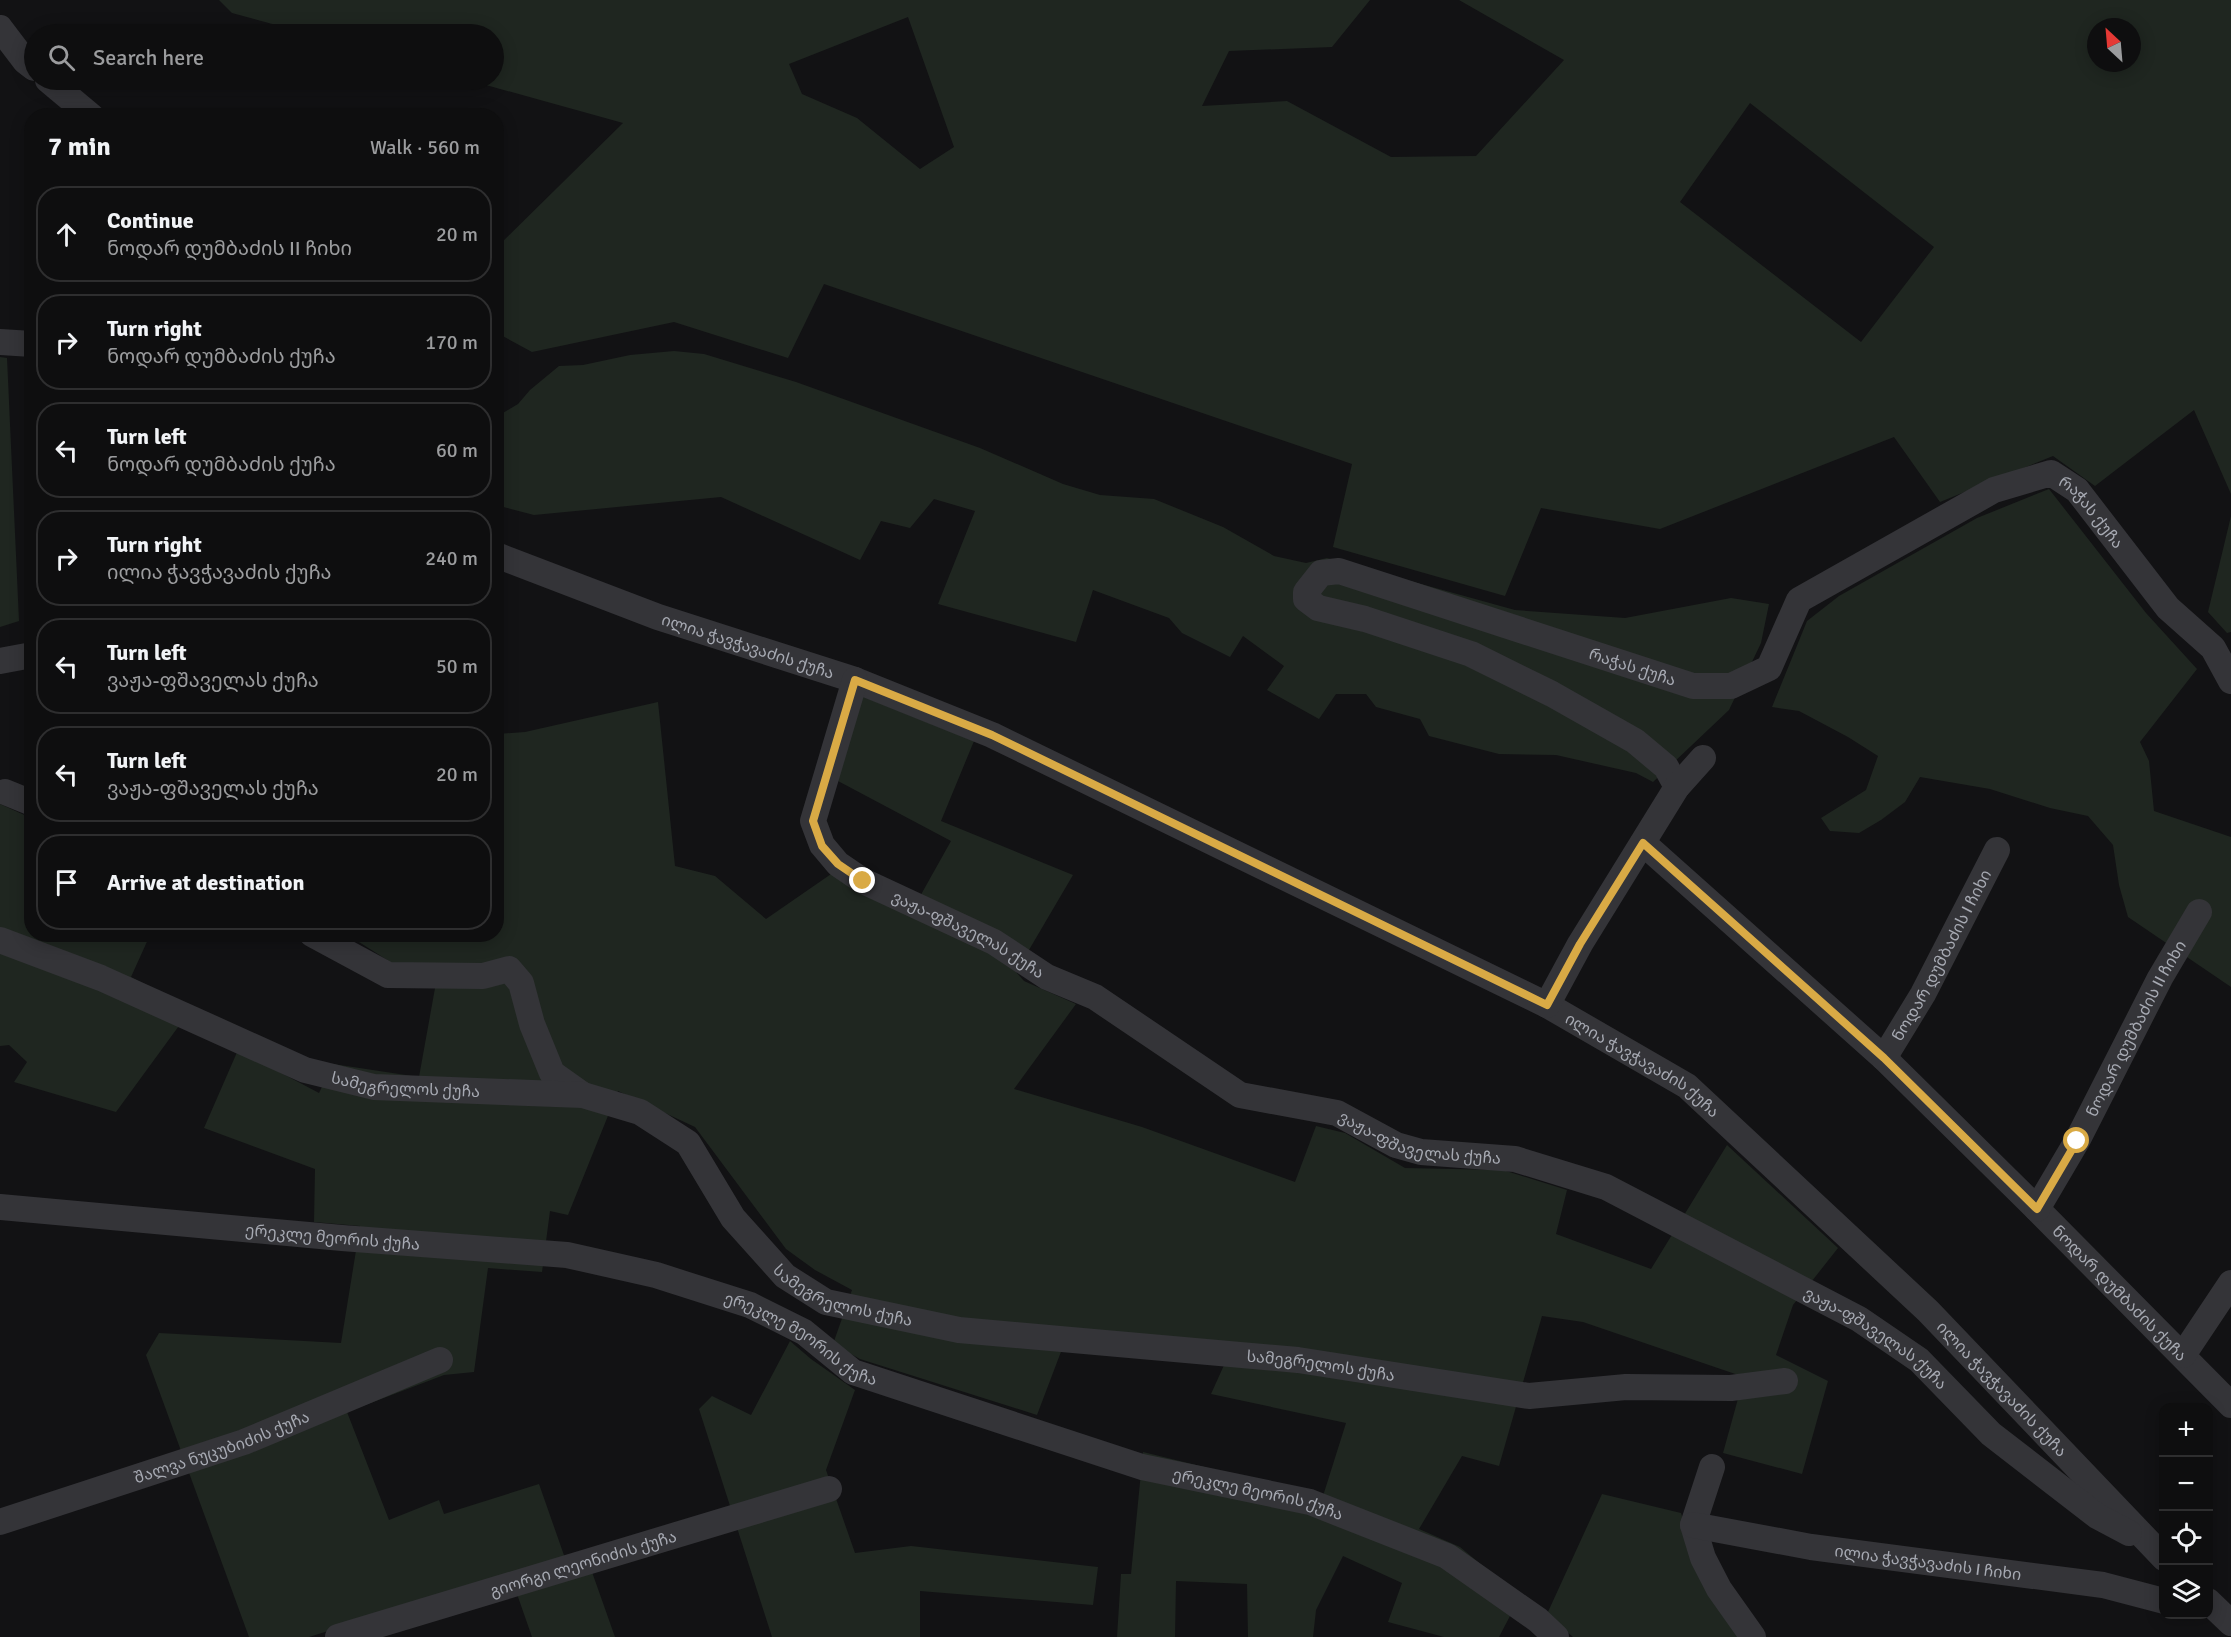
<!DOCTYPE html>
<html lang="en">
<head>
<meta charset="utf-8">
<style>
  body { margin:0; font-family:Signika,"Noto Sans Georgian",sans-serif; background:#1c1c1d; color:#f1f3f6 }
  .controls { position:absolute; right:18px; bottom:18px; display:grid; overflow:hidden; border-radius:12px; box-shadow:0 3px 15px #0003 }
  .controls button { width:54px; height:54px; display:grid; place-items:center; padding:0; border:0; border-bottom:2px solid #2e2e2f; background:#0e0e0f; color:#f1f3f6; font:30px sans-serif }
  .compass { position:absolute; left:2087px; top:18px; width:54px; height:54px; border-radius:50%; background:#0e0e0f; box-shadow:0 3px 15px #0003; rotate:334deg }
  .stop { position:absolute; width:18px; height:18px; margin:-14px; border:4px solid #d9aa45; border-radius:50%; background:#fff }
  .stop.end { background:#d9aa45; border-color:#fff; box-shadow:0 2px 6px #0008 }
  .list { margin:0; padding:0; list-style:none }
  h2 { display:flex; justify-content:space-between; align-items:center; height:78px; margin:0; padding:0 24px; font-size:26px }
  h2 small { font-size:20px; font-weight:400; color:#9b9c9e }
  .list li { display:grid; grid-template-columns:39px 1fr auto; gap:18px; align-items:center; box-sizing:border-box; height:96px; margin:0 12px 12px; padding:0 12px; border:2px solid #2e2e2f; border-radius:24px }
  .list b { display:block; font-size:22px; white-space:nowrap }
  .list p { margin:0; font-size:20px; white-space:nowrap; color:#9b9c9e }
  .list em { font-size:20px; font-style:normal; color:#9b9c9e }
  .icon { flex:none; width:33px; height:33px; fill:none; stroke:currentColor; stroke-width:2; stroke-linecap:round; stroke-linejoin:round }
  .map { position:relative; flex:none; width:2231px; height:1637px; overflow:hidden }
  .search { position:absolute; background:#0e0e0f; box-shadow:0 3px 15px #0003; left:24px; top:24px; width:480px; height:66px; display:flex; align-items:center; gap:15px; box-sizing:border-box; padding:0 21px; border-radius:33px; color:#9b9c9e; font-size:22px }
  .panel { position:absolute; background:#0e0e0f; box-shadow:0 3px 15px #0003; left:24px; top:108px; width:480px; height:834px; border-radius:24px }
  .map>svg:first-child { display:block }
  .green { fill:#1f2620; fill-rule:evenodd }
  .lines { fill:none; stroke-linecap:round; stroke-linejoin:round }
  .minor { stroke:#343438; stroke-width:26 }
  .route { stroke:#d9aa45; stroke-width:8 }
  .labels { text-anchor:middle; stroke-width:4.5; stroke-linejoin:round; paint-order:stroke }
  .street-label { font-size:16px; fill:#a6a9b2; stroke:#0d0d0f }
</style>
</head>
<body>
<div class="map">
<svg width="2231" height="1637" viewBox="0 0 2231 1637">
  <rect width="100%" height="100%" fill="#121214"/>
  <path class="green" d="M219,0h1151l-38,47 -103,4 -27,55 85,-5 104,56 85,-1 88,-96 -105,-60h772v494l-37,-84 -99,76 -42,-30 -113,46 -46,-65 -234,92 -119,-21 -36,88 -172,-49 19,-83 -528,-180 -36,74 -114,-36 -142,30 -35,-19v-86l126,-124 -155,-43h26v-46h-185l-77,-21zM908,17l46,130 -34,22 -63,-51 -55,-24 -13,-30zM2096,27h36v36h-36zM1750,103l184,144 -73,95 -181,-140z
    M674,351l30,3 92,28 184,66 83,36 37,11 54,4 69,28 51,29 32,7 21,-5 188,52 110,8 106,-20 38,6 -8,39 -32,67 -76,72 -17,-9 -80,-18 -57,-1 -70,-18 -9,-17 -44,-12 -10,-13h-30l-17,25 -52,-29 17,-24 -41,-30 -13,21 -48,-24 -13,-15 -76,-28 -17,52 -138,-38 37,-93 -41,-12 -24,29 -29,-7 -21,39 -139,-63 -187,18 -38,-10v-88l22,-13 12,-14 29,-24 24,-1 47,-10z
    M0,357l7,1 12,263 -19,6z
    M2049,489l97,124 51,56 -57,73 9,19 5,50 77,26v150l-103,-70 -9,-32 -6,-40 -25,-29 -38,-8 -60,-19 -70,-12 -15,25 -24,18 -22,13 -29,-2 -9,-13 45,-28 12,-34 -30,-19 -49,-26 -27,-4 35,-86 32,-25 138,-78z
    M2231,516v116l-4,1 -19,-21z
    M859,695l115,46 -33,80 132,54 -57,97 8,9 52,23 -62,85 128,38 153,55 21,-56 29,7 60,35 98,2 64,20 -11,44 95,35 76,-124 111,103 -45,57 -17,50 52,26 -26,93 -79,-21 21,-76 -161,-55 -41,-6 -43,150 -37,-10 -43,73 41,18 60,50 -21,40h-55l-56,-15 14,-39 -59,-27 -27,54 -3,27h-65l-1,-53 -71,-3 -1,56h-58l4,-63h10l12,-122 180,44 23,-73 -135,-29 23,-51 -164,-15 -33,87 -177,-56 -27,-15 19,-54 -37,-20 -29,-21 -91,-122 -77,-36 -50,124 -18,-4 -8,61 -54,-4 -14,104 -30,3 -97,37 42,108 50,-20 5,14 95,-30 33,94 20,-6 23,65h-83l-22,-63 -201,63h-60l-103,-282 13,-22 182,10 19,-117 -46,-4 1,-53 -111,-41 34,-78 81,43 14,-29 86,13 20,-111 -44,-1 -36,-23 4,-7 133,-1 1,-200 28,-2 133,-30 17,164 40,10 51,43 68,-47 75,44 42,-75 -113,-60z
    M0,804l31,14 1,116 118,1 -19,42 61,31 -76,104 -102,-30 13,-20 -18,-17 -9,1z
    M790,1341l21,18 44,31 -29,80 29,83 56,-7 187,21 -5,38 -173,-14v46h-148l-73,-228 13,-13 39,19z
    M1602,1494l79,19 23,74 34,50h-165l-26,-23z"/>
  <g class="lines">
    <g class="minor">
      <path d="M0,28l25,33 9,7"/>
      <path d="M48,80l43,36"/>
      <path d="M0,342l32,2"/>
      <path id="s1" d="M496,555l162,62 197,63 137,55 555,270 140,81 241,225 236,247"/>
      <path d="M0,661l32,-6"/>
      <path id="s2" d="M855,680l-42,141 9,24 16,19 25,17 131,61 53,35 48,20 145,98 97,18 59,32 25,7 94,7 91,28 253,132 60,41 72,74 106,82 32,17"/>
      <path id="s3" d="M1677,787l-11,-20 -31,-26 -83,-47 -81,-40 -106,-35 -47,-11 -12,-9v-7l15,-19 18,-2 354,115h38l38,-18 30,-68 195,-110 57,-17 26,17 91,118 45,40 18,33"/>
      <path d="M5,792l27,11"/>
      <path id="s4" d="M1643,843l241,215 153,151 194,196"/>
      <path d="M312,934l76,41 95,1 26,-7 12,14 11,41 20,49 31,22"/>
      <path id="s5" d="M0,940l101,38 204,92 69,17 209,8 57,17 48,31 45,75 52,58 41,26 133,28 339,30 231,36 97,-9 105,1 54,-7"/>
      <path d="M1547,1005l33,-61 97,-157 26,-29"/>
      <path id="s6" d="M1884,1058l39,-64 74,-144"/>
      <path id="s7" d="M0,1207l342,31 225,17 89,20 94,30 54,27 49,40 289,95 168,35 137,54 91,64 18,17"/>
      <path id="s8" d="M2037,1209l40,-68 83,-163 39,-66"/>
      <path d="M2183,1355l48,-72"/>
      <path d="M1712,1467l-19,58 10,33 16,31 34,48"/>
      <path id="s9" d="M0,1522l244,-80 196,-82"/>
      <path id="s10" d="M1693,1525l118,22 292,38 61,16"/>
      <path d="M2208,1601l23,22"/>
      <path id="s11" d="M338,1637l491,-148"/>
    </g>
  </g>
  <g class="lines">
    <path class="route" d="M863,881l-25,-17 -16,-18 -9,-25 42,-141 137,55 555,270 33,-61 63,-101 241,215 153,151 40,-68"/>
  </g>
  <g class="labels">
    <g class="street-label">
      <text dy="6" stroke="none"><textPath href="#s3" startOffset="1340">რაჭას ქუჩა</textPath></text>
      <text dy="6" stroke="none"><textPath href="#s1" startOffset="268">ილია ჭავჭავაძის ქუჩა</textPath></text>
      <text dy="6" stroke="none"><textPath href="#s3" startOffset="782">რაჭას ქუჩა</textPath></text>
      <text dy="6" stroke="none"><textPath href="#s2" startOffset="346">ვაჟა-ფშაველას ქუჩა</textPath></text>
      <text dy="6" stroke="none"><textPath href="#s6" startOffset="118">ნოდარ დუმბაძის I ჩიხი</textPath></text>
      <text dy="6" stroke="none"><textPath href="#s8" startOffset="206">ნოდარ დუმბაძის II ჩიხი</textPath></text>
      <text dy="6" stroke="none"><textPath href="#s1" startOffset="1258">ილია ჭავჭავაძის ქუჩა</textPath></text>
      <text dy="6" stroke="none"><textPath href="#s5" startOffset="434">სამეგრელოს ქუჩა</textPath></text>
      <text dy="6" stroke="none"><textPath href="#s2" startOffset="850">ვაჟა-ფშაველას ქუჩა</textPath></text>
      <text dy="6" stroke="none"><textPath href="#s7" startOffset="334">ერეკლე მეორის ქუჩა</textPath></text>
      <text dy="6" stroke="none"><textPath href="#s5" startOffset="956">სამეგრელოს ქუჩა</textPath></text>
      <text dy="6" stroke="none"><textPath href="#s4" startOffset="656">ნოდარ დუმბაძის ქუჩა</textPath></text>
      <text dy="6" stroke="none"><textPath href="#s7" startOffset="820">ერეკლე მეორის ქუჩა</textPath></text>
      <text dy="6" stroke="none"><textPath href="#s2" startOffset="1354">ვაჟა-ფშაველას ქუჩა</textPath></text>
      <text dy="6" stroke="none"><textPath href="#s5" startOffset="1442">სამეგრელოს ქუჩა</textPath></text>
      <text dy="6" stroke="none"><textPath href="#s1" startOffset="1744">ილია ჭავჭავაძის ქუჩა</textPath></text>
      <text dy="6" stroke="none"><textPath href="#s9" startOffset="234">შალვა ნუცუბიძის ქუჩა</textPath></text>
      <text dy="6" stroke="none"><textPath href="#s7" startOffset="1306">ერეკლე მეორის ქუჩა</textPath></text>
      <text dy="6" stroke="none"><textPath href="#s11" startOffset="256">გიორგი ლეონიძის ქუჩა</textPath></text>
      <text dy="6" stroke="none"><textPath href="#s10" startOffset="238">ილია ჭავჭავაძის I ჩიხი</textPath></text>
    </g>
  </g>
</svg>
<div class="controls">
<button>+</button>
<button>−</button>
<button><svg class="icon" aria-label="locate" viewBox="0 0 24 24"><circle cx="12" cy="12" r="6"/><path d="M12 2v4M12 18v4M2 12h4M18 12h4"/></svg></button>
<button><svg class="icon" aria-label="layers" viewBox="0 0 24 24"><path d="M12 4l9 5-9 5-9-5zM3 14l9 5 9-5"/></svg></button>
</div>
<svg class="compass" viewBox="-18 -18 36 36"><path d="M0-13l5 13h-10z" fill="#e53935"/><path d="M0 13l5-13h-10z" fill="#9b9c9e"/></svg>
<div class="stop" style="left:2077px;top:1141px"></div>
<div class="stop end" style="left:863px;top:881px"></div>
<div class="search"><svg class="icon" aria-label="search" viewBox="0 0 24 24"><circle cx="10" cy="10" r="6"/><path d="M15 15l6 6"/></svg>Search here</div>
<section class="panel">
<h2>7 min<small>Walk · 560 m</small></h2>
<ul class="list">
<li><svg class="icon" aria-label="ahead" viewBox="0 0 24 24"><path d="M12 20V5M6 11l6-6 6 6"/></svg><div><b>Continue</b><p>ნოდარ დუმბაძის II ჩიხი</p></div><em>20 m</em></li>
<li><svg class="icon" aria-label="right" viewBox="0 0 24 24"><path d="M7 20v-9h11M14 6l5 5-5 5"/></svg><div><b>Turn right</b><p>ნოდარ დუმბაძის ქუჩა</p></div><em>170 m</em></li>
<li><svg class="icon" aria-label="left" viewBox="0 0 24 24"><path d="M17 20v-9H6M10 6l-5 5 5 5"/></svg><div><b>Turn left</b><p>ნოდარ დუმბაძის ქუჩა</p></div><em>60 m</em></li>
<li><svg class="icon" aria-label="right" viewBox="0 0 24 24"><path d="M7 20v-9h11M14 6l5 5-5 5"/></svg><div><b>Turn right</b><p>ილია ჭავჭავაძის ქუჩა</p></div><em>240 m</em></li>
<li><svg class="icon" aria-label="left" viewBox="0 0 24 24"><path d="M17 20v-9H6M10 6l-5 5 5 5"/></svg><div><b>Turn left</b><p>ვაჟა-ფშაველას ქუჩა</p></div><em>50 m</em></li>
<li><svg class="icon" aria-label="left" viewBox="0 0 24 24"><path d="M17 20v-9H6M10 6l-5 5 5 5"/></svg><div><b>Turn left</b><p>ვაჟა-ფშაველას ქუჩა</p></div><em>20 m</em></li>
<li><svg class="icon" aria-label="arrive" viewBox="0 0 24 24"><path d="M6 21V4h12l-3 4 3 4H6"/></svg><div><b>Arrive at destination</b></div></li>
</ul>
</section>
</div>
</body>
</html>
